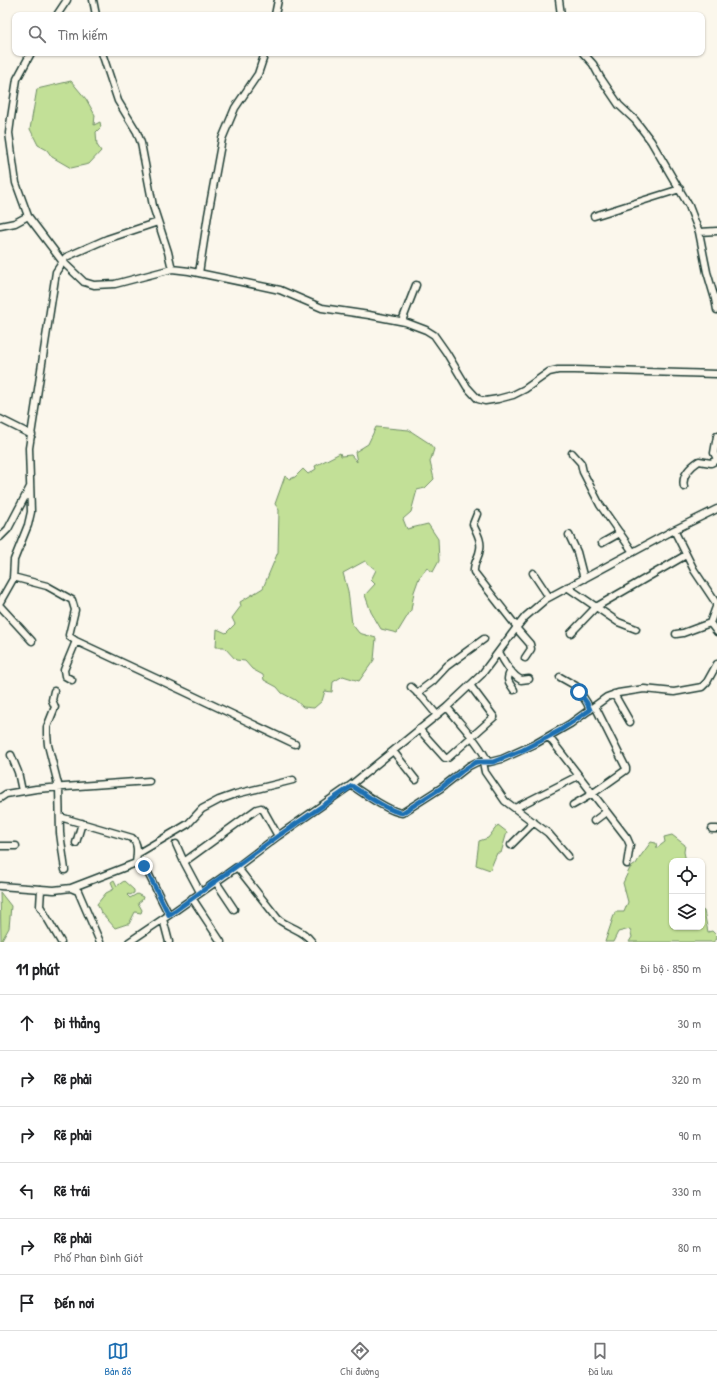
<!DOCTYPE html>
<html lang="vi">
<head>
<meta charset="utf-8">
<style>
  body { margin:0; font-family:"Patrick Hand",sans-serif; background:#f2f2f2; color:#202124 }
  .controls { position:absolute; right:12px; bottom:12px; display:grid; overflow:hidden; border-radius:8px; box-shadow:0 1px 3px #0004 }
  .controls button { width:36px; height:36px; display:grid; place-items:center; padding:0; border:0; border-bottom:1px solid #e0e0e0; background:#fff; color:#202124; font:20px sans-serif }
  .stop { position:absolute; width:12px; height:12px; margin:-9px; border:3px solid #1f6fb2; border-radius:50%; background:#fff }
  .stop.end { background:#1f6fb2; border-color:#fff; box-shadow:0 1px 4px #0008 }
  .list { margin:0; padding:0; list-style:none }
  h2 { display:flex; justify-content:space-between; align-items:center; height:52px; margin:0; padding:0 16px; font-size:17px }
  h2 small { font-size:13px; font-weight:400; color:#757577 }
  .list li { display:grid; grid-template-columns:26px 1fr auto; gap:12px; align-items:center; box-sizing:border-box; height:56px; padding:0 16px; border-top:1px solid #e0e0e0 }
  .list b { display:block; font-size:15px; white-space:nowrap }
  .list p { margin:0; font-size:13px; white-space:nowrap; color:#757577 }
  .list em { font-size:13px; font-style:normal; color:#757577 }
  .icon { flex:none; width:22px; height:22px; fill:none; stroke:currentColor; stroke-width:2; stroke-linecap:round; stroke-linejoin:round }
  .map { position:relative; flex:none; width:717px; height:942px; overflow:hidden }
  .search { position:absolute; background:#fff; box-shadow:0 1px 3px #0004; left:12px; right:12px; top:12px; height:44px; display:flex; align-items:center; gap:10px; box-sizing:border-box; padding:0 14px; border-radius:8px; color:#757577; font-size:15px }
  .sheet { height:388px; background:#fff }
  nav { display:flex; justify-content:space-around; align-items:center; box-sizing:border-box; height:56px; border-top:1px solid #e0e0e0; background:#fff; font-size:11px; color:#757577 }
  nav a { display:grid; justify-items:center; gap:2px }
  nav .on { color:#1f6fb2 }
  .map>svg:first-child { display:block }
  .green { fill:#c2e097; stroke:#708e66 }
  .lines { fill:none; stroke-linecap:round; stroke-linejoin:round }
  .minor-casing { stroke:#1f3d34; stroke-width:9 }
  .minor { stroke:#fbf7ec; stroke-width:6 }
  .route { stroke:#1f6fb2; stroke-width:5 }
</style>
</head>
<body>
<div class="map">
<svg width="717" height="942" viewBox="0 0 717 942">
  <rect width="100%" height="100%" fill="#fbf7ec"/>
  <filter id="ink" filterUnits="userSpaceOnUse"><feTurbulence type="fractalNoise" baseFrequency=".025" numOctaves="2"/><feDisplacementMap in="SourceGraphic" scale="8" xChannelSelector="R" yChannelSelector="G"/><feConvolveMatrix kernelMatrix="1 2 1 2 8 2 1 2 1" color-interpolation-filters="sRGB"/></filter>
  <g filter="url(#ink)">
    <path class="green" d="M71,81l15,18 9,16 -1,10 6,-3 1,5 -5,5 1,13 4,6 -12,13 -18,4 -19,-11 -5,-7 -9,-5 -8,-16 7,-40z
      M376,427l33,3 20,13 5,6 -4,13 4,17 -9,9 -8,2 -6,22 -8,7 4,10 21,-5 10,15 1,22 -6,11 -6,-4 -8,10 -5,14 -3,18 -14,23 -16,-4 -10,-17 -6,-17 10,-11 -4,-4 5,-10 -11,-9 -22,12 5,18 4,33 7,9 17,5 -2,22 -15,21 -16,-5 -10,6 -1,10 -7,-1 -3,10 -8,7 -11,-1 -8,-7 -13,-7 -5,-6 -13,-7 -1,-5 -11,-6 -7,-8 -9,-1 -12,-13h-8l1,-18 9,4 9,-9 -3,-6 9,-12 -1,-4 23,-14 15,-36 1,-42 -4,-6 10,-28 5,3 5,-2 8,-8 5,5 8,-5 -1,-3 25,-13 1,3 10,-1 6,7 -2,-10 13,-8z
      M498,825l9,7 -6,21h-4l-7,17 -14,-5 3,-24 9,-3z
      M672,835l13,10 -1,7 2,9h-14v66h30v-17l2,1 4,21 4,-1 5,5v3l-4,3h-84l3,-5 -2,-8 -12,3 -5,10h-8l10,-30h9l4,-10 -5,-19 7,-15 6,-4 4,-7 11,-15 5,1 1,5 8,-6 -1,-5z
      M114,880l3,6 7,-5 10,9v3l-4,2 -2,-1 -1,1 3,3 7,-4 6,3 -1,3 -4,3 4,7 -1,3 -6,-1 -6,12h-2l-12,4 -14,-16 -4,-8 9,-11 8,-4 -3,-7z
      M0,892l11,14 -2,22 -8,14z"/>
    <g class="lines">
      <g class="minor-casing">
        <path id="minor" d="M93,0l3,15
          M559,0l2,15
          M57,15l10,-15
          M275,15l3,-15
          M31,53l-14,26 -6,39 -2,15 7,50 12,33 34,45 22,21 10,3 21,-1 57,-15 17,2 91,19 42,18 47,7 36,7 21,8 8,5 12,17 21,35 11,12 7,2 13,-2 15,-4 12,-6 24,-17 9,-2h17l142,4
          M102,53l16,48 19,31 4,11 12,63 15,46 4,17
          M583,53l10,11 7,13 19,28 16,15 16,21 38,65 10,26 8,40 8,27 2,11
          M594,216l86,-27
          M0,226l15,-3 13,-7
          M699,232l18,-1
          M199,273l9,-58 14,-76 13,-31 23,-34 7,-21
          M402,321l14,-36
          M0,419l32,16
          M717,436l-3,17 3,6
          M572,453l9,10 2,9 17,33 33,47
          M684,487c-3,-12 6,-20 15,-26l12,2 6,-3
          M477,514l-4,10c3,8 9,16 7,25 -1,9 -7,14 -6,23l43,55
          M674,530l20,40 22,33v4l-6,16 7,9
          M569,535l8,17 7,27
          M0,537l8,-8 22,-42
          M602,543l18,-10
          M533,573l16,24
          M13,577l34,9 25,14 3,10 -6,25 1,2 6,4 105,49 114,54
          M567,587l51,35 18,7
          M0,602l13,-23 1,-19 14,-35 3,-13 -2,-64 27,-176 10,-15 41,-18 51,-17
          M0,606l32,35
          M516,628l14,16 1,5 -6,9
          M571,633l25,-26 90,-52
          M676,634l7,-1 27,-10
          M499,652c5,10 12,23 22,28l8,-1
          M511,671c-6,9 -2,11 3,19
          M560,677l16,9 11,17 3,7
          M72,680l-7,-4 -1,-6 12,-29
          M411,687l12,11 14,17
          M54,691l-2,9 3,7 -8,20v7l1,11 11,43 1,45 5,37
          M417,693l16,-12 14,-15 37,-27
          M614,694l16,28
          M447,707c14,18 31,34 41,55
          M419,729l26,29h3l46,-41 -24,-32
          M549,737l78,101 3,7 -3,19
          M393,751l23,29
          M11,755l7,17 4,19
          M483,762l2,10 20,29 43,32 20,23
          M351,785c12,8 38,27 51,28l39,-25 28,-22 8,-4h13l12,-3 33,-15 35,-20 37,-27 11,-4 26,-4 30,3 28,-5 5,-5 10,-18
          M0,798l6,-4 30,-5 113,-8
          M573,805l19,-11 34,-24v-2l-31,-62
          M515,808l63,-32
          M60,817l72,21c7,6 5,16 4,25
          M594,821l12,-9
          M712,829h5
          M76,843l6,-20
          M176,844l8,18
          M511,845l23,-23
          M0,846h16
          M137,854l51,-30 14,-15 17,-9 17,-6 57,-14
          M237,867l41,52c11,9 26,11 34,23
          M216,882l18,27
          M0,886l54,4 17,-2 65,-25 10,6 23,46
          M71,888l7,3 22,51
          M41,889l-1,17 21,36
          M200,892l-16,-30 73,-53 4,-1 3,3 14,25
          M192,898l29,44
          M163,919l6,23
          M129,942l40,-27 68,-48 41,-31 73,-51 96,-78 35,-33 35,-47 8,-10 21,-18 128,-69 43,-21"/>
      </g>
      <use href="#minor" class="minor"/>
    </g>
  </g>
  <g class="lines" filter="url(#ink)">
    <path class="route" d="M144,866l2,3 23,46 109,-79 74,-50c11,7 37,26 50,27l39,-25 21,-17 12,-8 3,-1h16l30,-12 36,-19 31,-21 -3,-7 -8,-11"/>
  </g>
</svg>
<div class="controls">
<button><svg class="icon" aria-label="locate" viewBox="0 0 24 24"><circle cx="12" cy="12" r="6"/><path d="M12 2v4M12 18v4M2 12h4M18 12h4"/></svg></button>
<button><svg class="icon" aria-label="layers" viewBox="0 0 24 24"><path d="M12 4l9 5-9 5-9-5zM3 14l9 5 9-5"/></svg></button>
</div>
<div class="stop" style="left:579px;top:692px"></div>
<div class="stop end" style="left:144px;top:866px"></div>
<div class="search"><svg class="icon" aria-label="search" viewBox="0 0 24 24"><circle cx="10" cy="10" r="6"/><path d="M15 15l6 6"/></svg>Tìm kiếm</div>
</div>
<section class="sheet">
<h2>11 phút<small>Đi bộ · 850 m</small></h2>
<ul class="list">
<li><svg class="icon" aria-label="ahead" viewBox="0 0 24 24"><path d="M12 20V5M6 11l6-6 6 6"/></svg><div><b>Đi thẳng</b></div><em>30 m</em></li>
<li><svg class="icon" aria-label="right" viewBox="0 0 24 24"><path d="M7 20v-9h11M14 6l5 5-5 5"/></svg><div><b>Rẽ phải</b></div><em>320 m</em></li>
<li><svg class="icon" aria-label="right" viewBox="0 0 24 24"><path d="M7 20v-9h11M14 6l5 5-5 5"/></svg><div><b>Rẽ phải</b></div><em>90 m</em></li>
<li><svg class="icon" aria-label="left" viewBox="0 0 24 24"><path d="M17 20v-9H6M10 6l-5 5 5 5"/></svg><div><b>Rẽ trái</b></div><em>330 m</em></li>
<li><svg class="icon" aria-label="right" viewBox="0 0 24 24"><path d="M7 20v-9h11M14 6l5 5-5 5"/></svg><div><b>Rẽ phải</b><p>Phố Phan Đình Giót</p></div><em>80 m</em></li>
<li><svg class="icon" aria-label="arrive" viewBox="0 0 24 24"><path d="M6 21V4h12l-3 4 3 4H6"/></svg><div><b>Đến nơi</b></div></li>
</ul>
</section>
<nav>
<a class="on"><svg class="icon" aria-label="map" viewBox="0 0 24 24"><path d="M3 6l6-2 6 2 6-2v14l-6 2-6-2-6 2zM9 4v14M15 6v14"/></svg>Bản đồ</a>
<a><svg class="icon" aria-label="directions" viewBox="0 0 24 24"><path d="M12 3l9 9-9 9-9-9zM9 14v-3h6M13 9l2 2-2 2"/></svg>Chỉ đường</a>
<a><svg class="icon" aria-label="saved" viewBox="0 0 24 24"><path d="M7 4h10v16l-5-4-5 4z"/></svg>Đã lưu</a>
</nav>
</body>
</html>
